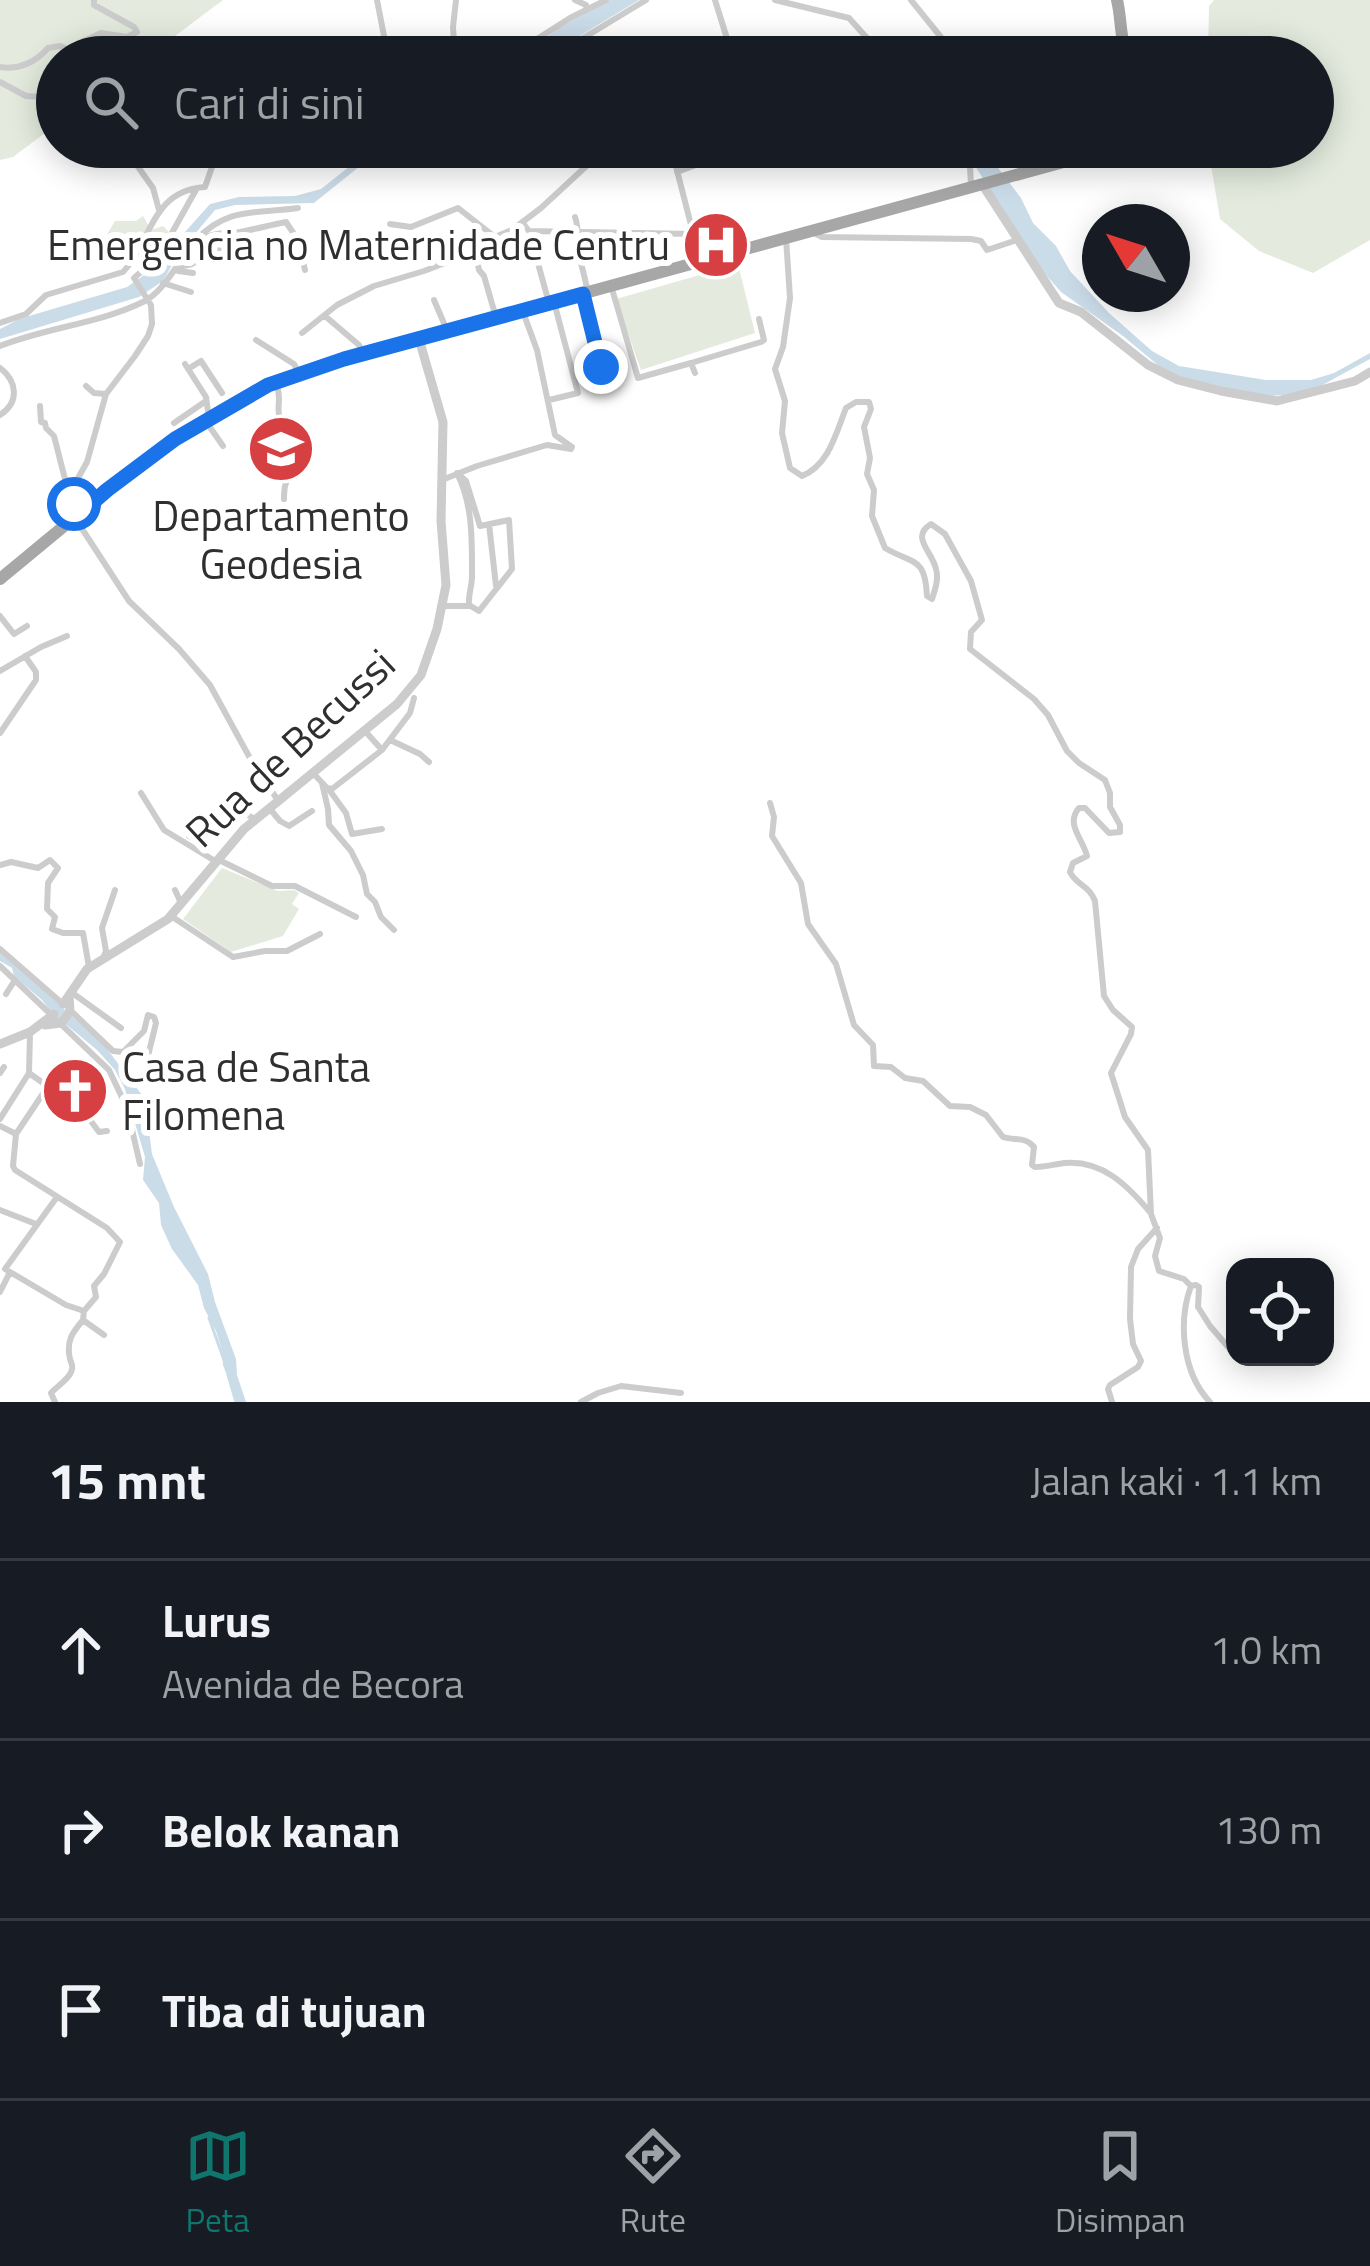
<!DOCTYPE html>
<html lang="id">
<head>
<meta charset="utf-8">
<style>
  body { margin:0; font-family:"Titillium Web",sans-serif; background:#242831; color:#f1f3f6 }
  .controls { position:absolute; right:36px; bottom:36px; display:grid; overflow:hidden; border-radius:24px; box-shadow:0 6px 30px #0003 }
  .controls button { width:108px; height:108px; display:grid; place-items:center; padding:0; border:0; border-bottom:3px solid #363941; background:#171b24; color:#f1f3f6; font:60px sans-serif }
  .compass { position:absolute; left:1082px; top:204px; width:108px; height:108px; border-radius:50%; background:#171b24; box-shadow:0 6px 30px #0003; rotate:309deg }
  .stop { position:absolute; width:36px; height:36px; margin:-27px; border:9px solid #1a73e8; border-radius:50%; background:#fff }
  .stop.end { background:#1a73e8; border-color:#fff; box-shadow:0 3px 12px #0008 }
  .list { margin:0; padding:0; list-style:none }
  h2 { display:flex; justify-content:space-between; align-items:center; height:156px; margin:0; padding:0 48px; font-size:51px }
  h2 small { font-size:39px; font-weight:400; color:#9ea1a6 }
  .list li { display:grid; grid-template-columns:78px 1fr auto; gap:36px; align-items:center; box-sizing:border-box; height:180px; padding:0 48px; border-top:3px solid #363941 }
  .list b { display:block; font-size:45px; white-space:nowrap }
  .list p { margin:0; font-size:39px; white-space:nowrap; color:#9ea1a6 }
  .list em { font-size:39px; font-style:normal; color:#9ea1a6 }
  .icon { flex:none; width:66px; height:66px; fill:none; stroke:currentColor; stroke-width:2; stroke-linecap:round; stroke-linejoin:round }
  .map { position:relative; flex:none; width:1370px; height:1402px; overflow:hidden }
  .search { position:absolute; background:#171b24; box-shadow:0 6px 30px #0003; left:36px; right:36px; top:36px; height:132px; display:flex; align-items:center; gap:30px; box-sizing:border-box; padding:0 42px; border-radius:66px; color:#9ea1a6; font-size:45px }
  .sheet { height:696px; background:#171b24 }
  nav { display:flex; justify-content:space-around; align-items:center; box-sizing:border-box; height:168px; border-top:3px solid #363941; background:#171b24; font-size:33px; color:#9ea1a6 }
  nav a { display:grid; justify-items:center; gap:6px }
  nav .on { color:#0f766e }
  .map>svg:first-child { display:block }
  .green { fill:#e4ebde }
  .water { fill:#cbdce9 }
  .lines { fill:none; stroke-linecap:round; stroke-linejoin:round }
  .stream { stroke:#cbdce9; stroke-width:3 }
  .minor { stroke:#ccc; stroke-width:6 }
  .tertiary { stroke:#ccc; stroke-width:9 }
  .primary { stroke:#a7a7a7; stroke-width:12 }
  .route { stroke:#1a73e8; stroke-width:15 }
  .labels { text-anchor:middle; stroke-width:12; stroke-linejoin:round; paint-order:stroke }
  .poi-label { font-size:42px; fill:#2f2f2f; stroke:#fff; text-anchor:end }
  .street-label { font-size:42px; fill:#2f2f2f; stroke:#fff }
</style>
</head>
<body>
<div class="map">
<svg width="1370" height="1402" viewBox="0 0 1370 1402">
  <rect width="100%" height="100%" fill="#fff"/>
  <path class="green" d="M0,0h223l-76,57h-90v67l-44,33 -13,3z
    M1214,0h156v240l-57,33 -54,-22 -39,-32 -12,-72h105v-90h-105l1,-51z
    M143,216l8,14 12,-4 6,6c-11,15 -24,34 -44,34l-11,-13 -17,-2 18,-30h21z
    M738,264l17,69 -114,37 -25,-71z
    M222,868l56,23 16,-1 5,3 -7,11 7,5 -16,27 -52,16 -48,-33z"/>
  <path class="water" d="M610,0h29l-94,57h-24l39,-30z
    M374,147h14l-18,11 -56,45 -79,2 -20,5 -36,43 -16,28 -24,16 -139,42v-10l19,-10 108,-32 23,-16 60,-67 29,-7 56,-1 26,-7z
    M963,147h19l39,51 12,25 23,23 14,25 39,42 43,38 27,15 87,14h45l23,-7 36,-20v6l-55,30 -21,5 -23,2 -53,-8 -47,-12 -48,-40 -62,-44 -22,-25z
    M0,951l104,94 41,54 7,55 22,53 34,67 7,28 21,57 1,16 9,27h-9l-14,-37 -1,-15 -6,-19 -12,-23 -6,-23 -26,-36 -11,-24 -2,-22 -16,-23 2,-23 -20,-68 -10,-19 -18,-20 -46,-38 -9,-12 -28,-24 -2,-8 -12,-7z"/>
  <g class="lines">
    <path class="stream" d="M209,1318l15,42
      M228,1375l8,27"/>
    <path class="minor" d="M377,0l8,41
      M575,0l11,5 1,5
      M715,0l14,45 -1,6 -8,6
      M775,0l74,18 35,39
      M911,0l46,57
      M365,57l20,-16 9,16
      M455,57l-2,-30 3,-27
      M509,57l61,-39 36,-18
      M552,57l94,-57
      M0,67c19,3 36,-5 48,-19l12,-2 7,3 34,-16 26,4 10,-5 -3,-5 -40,-22v-5
      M0,82l26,14 31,2
      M124,147l29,41 6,22
      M570,147l21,15
      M625,147l8,6 -8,11
      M671,147l29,113
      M955,147l15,19 1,20
      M1015,147l10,22
      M677,172l68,-25
      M197,188l-38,68 -25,22 17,27 1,19 -4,12 -13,20 -29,38 -19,68 -14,25 2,31 54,83 50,48 31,36 41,75 28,42
      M575,217c4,11 2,20 3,30 1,12 7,29 9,42
      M522,222l7,9 20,72
      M390,224l21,3 47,-19 37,29
      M529,231l164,3
      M816,234l6,3 149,2 10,2 6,9 30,-10
      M786,238l4,60 -7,49 -8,22 10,32 -3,32 8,35 12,8c27,-11 34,-43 44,-68l10,-6h13l2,7 -7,18 6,31 -3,16 7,16 -2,26 13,32c29,17 40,8 42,48l5,3c3,-9 7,-20 4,-30 -4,-18 -26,-32 -5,-45l14,10 26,47 11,39 -11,12 -1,17 64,50 14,16 19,36 12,12 26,17 5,13v14l10,18v7l-11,1 -24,-25h-6c-14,16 4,31 8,48l-14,7 -3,9c6,13 20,14 25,29l9,95 9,14 19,17 -1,7 -20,39 14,44 23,33 3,64 9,24 -5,18 4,15 25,8 7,7c-13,35 -9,87 19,116
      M203,239l12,11 19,2
      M196,240c32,-34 61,-26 102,-32
      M193,273l-15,-2 1,-4 13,-3 22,-14
      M163,283l28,9
      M612,289l26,89 53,-15 4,10
      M583,294l18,73
      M434,300l12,28
      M523,312l14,38 18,85 17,12 -1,2
      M495,314l-11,-38 -5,-6 -1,-5 5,-13 12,-15 17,-7 29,-22 66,-61
      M325,316l34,29 3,6
      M0,323l26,-9 20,-19 77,-23c29,-30 27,-81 82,-85l14,-40
      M302,333l35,-28 37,-19 50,-15 44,-17 11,5
      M256,340l38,24 4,7
      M0,346c47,-19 99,-22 145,-45 25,-14 33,-47 58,-62 10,-7 25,-5 37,-7 15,-3 31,-7 46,-10l12,18 7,30
      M691,363l70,-21 3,-2 -5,-21
      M185,364l21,33 3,21
      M0,368c17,13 20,34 0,47
      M188,369l13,-8 21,32
      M276,384c6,13 1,19 3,31 2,14 16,26 22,37 -8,16 -18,27 -17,47
      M86,386l8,7 12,1
      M549,400l29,-7 -24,-91
      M40,406l1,16 4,1 1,5 8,8 12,47 7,4
      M174,423l32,-22
      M207,423l16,23
      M457,473l9,8 14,45 29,-6 3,49 -33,42 -10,-6c-1,-11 3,-18 3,-29 0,-35 1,-72 -15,-103z
      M442,480l35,-14 70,-21 24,4
      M489,524l7,62
      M470,606h-28h28
      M0,616l14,18 13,-8
      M0,671l41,-24 26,-11
      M365,731l17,19 28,-37 4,-15
      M0,733l36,-53v-8l-11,-16
      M390,740l30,14 9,8
      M314,774l13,14 5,1 50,-39
      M322,783l6,26 1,16 22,26 12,24 4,19 8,8 6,15 13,13
      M330,791l16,22 6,21 30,-5
      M141,793l23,37 51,31
      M770,803l4,14 -2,19 29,47 7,41 28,40 18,61 19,20 1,21 17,1 14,11 18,3 27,25 20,1 16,8 17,22c12,4 22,-1 31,10l-2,18 3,2c10,0 20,-3 30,-4 37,-3 62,22 84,48
      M270,809l10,12 9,5 23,-15
      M189,836l3,2 27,-29 5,3 7,-8 25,16
      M217,859l55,27h23l61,31
      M0,865l11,-3 27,6 12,-8 8,8 -10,15 -1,26 8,8 -3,12 11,4h20l6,34
      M175,890l6,13
      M171,916l62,41 32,-6h22l33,-17
      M0,949l63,55
      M104,956l2,-5 -4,-23 13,-38
      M0,966l109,104 18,38 13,56
      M71,992l50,36
      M6,994l9,-14
      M70,1010l43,41 10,1 21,-21 4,-16 6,2 2,6 -9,37 11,11
      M0,1073l4,-6
      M29,1073l1,-41
      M46,1089l44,31 9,12 8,-1
      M66,1103l9,-12
      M0,1119l29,-46 14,10 3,6 -30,45
      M0,1126l16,8 -3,32 2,4 92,58 13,14 -16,32 -10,12 2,11 -12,14
      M0,1210l36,14
      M10,1272l56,33 18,6 -1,9 21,15
      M1191,1286l5,-1 3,2 -1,20 12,19 25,29
      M0,1292l10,-20 -5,-3 52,-72
      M55,1402l-4,-9c5,-6 20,-15 21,-24 1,-3 -1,-7 -2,-10 -4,-18 2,-26 13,-39
      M581,1402l17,-9 23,-7 60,7
      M1112,1402l-4,-13 2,-4 28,-18 3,-6 -8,-17 -3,-25 1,-52 7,-18 19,-21"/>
    <path class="tertiary" d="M982,184l77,119 22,9 67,53 30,15 43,11 56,10 78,-20 15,-9
      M63,1004l24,-35 81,-50 76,-90 153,-125 24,-29 16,-46 9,-44 -5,-64 2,-99 -24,-83
      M45,1025l16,-2 9,-11 -1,-17
      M0,1044l30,-12 24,-18"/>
    <path class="primary" d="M1117,0c5,20 2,39 12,57
      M0,579c85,-69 166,-144 265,-192 25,-12 53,-19 79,-28l774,-212"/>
  </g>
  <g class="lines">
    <path class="route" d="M74,504l1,14 32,-28 68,-51 93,-54 76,-26 239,-65 18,73"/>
  </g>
  <defs>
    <g id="hospital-disc" transform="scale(3.45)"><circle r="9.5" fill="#d64042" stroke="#fff"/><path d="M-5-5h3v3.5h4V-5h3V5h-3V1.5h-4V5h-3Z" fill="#fff"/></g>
    <g id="university-disc" transform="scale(3.45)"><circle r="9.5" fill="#d64042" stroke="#fff"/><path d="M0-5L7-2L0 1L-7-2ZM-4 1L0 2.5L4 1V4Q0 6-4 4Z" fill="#fff"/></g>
    <g id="church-disc" transform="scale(3.45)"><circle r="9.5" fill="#d64042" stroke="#fff"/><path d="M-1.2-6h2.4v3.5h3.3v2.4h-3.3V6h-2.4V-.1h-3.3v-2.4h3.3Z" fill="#fff"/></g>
  </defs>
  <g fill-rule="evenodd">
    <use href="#hospital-disc" x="716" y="245"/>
    <use href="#university-disc" x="281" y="449"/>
    <use href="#church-disc" x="75" y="1091"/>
  </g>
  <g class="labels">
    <g class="poi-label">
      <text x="670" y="260">Emergencia no Maternidade Centru</text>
      <text x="281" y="531" text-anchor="middle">Departamento<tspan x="281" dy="48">Geodesia</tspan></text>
      <text x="122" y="1082" text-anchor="start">Casa de Santa<tspan x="122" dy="48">Filomena</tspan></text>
    </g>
    <g class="street-label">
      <text transform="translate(290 748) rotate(-43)" y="15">Rua de Becussi</text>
    </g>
  </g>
</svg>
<div class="controls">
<button><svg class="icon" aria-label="locate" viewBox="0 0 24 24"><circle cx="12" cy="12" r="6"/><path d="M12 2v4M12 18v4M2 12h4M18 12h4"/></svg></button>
</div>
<svg class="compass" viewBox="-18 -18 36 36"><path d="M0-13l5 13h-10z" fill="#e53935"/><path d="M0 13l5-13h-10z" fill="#9ea1a6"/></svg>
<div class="stop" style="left:74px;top:504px"></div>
<div class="stop end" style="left:601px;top:367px"></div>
<div class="search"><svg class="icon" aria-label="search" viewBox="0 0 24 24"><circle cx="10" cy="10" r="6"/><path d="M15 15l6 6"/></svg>Cari di sini</div>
</div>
<section class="sheet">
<h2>15 mnt<small>Jalan kaki · 1.1 km</small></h2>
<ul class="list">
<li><svg class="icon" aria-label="ahead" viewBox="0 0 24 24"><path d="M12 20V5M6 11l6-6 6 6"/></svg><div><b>Lurus</b><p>Avenida de Becora</p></div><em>1.0 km</em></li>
<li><svg class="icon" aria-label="right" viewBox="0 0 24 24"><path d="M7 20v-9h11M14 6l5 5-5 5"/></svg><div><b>Belok kanan</b></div><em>130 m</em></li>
<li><svg class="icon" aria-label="arrive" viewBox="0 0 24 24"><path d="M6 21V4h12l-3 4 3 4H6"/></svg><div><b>Tiba di tujuan</b></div></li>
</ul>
</section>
<nav>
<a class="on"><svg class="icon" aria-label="map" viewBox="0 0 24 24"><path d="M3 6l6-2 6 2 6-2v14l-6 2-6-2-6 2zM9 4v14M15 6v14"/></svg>Peta</a>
<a><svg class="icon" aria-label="directions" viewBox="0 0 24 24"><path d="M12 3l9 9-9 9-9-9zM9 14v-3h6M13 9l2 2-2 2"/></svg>Rute</a>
<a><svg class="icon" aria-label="saved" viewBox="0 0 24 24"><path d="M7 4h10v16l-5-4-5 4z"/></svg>Disimpan</a>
</nav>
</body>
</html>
